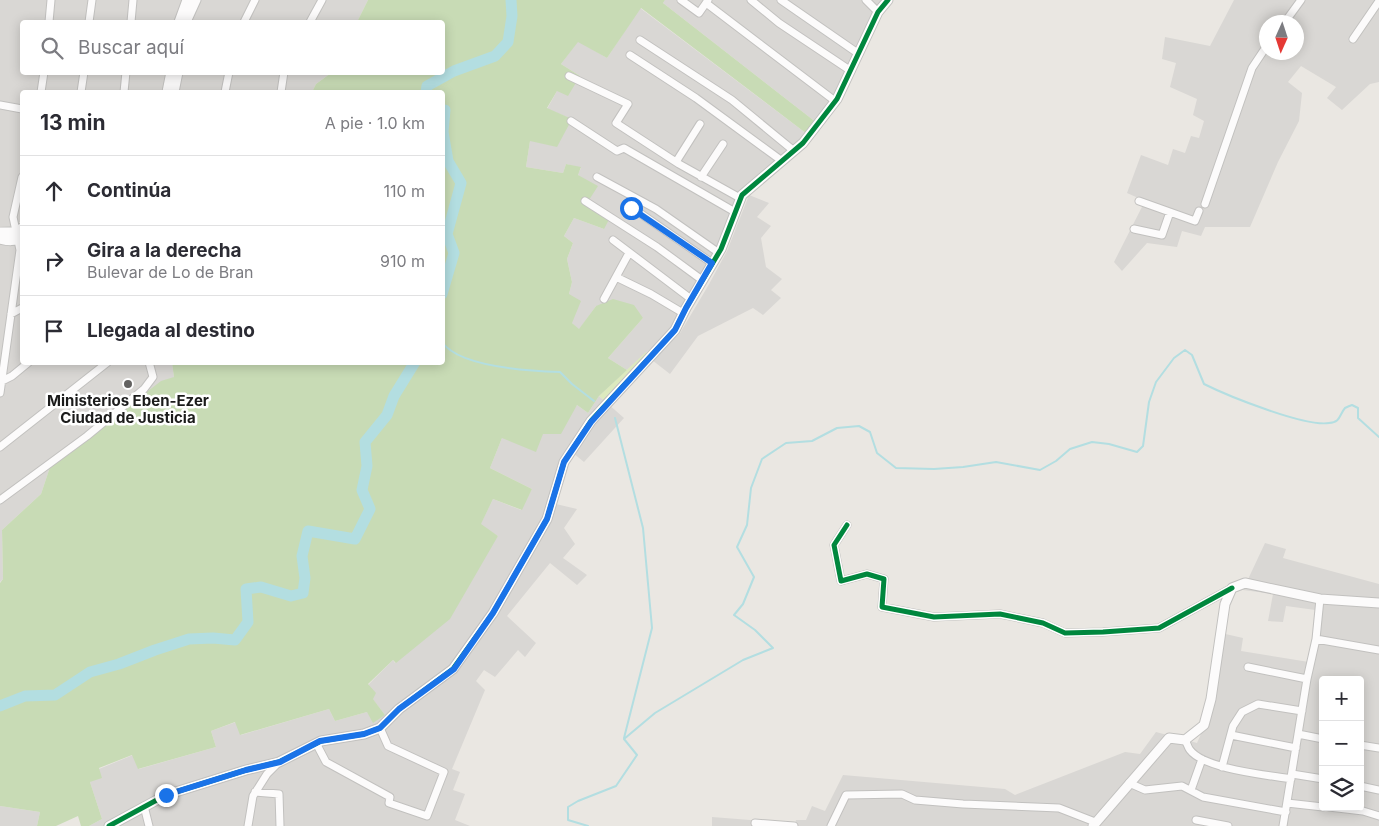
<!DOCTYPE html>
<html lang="es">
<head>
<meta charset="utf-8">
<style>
  body { margin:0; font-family:Inter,sans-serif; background:#f2f2f3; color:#2b2b33 }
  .controls { position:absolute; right:15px; bottom:15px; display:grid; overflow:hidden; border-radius:5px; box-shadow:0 2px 12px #0003 }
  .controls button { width:45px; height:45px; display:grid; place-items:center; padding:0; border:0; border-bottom:1px solid #e1e1e2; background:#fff; color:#2b2b33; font:25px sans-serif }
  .compass { position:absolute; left:1259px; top:15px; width:45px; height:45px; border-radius:50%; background:#fff; box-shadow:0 2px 12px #0003; rotate:183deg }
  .stop { position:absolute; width:15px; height:15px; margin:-11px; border:4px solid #1a73e8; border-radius:50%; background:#fff }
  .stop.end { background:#1a73e8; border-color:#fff; box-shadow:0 1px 5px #0008 }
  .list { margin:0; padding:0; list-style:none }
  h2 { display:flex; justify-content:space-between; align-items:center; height:65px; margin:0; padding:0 20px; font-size:21px }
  h2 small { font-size:16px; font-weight:400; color:#7c7c81 }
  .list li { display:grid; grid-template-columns:32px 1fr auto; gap:15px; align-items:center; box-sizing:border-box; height:70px; padding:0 20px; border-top:1px solid #e1e1e2 }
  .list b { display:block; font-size:19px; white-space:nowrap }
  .list p { margin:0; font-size:16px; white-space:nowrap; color:#7c7c81 }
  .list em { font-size:16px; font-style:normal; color:#7c7c81 }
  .icon { flex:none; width:28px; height:28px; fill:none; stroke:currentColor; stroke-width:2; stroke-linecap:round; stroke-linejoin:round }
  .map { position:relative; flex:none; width:1379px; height:826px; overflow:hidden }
  .search { position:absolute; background:#fff; box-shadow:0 2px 12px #0003; left:20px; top:20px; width:425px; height:55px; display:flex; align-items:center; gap:12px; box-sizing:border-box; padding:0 18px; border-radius:5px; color:#7c7c81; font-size:19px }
  .panel { position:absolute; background:#fff; box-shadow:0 2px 12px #0003; left:20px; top:90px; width:425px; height:275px; border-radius:5px }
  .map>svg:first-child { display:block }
  .residential { fill:#d9d7d4; fill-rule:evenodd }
  .grass { fill:#dceabe }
  .forest { fill:#c8dbb5 }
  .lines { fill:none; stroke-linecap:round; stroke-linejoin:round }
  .stream { stroke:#b3dee1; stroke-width:2 }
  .river { stroke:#b3dee1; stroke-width:11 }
  .minor-casing { stroke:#c2c1bf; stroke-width:9 }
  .tertiary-casing { stroke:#c2c1bf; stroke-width:11 }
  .minor { stroke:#fcfbfb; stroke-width:7 }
  .tertiary { stroke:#fcfbfb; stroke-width:9 }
  .cycleway-casing { stroke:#fff; stroke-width:8 }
  .cycleway { stroke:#00873e; stroke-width:5 }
  .route { stroke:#1a73e8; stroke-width:6 }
  .poi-dot { fill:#636261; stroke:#fff; stroke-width:2 }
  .labels { text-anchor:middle; stroke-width:5; stroke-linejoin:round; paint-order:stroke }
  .poi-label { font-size:15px; font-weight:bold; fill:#1b1b1b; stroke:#fff }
</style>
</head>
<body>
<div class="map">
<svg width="1379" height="826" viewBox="0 0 1379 826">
  <rect width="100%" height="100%" fill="#eae7e2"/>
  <path class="residential" d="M0,0h182l-8,22h-152v50l144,1 -3,19h-141v129l-12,6 -10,-1z
    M199,0h169l-11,22h-168z
    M665,0h222l-42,86 -28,37 -154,-120z
    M1234,0h145v82l-9,2 -28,26 -15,-12 9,-11 -35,-21 -13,16 14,11 -3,28 -21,41 -28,65h-45l-4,9 -19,-5 -5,16 -30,-4 -25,28 -8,-9 31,-61 -18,-8 14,-38 27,10 5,-16 12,4 6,-17 8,2 5,-17 -11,-6 4,-16 -27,-12 6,-24 -14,-4 3,-22 45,9zM1266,22h30v30h-30z
    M640,8l167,126 -61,54 -30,70 -41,68 -48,44 -19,-12 35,-40 -47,-12 -17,24 -7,-7 -3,-29 3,-12 -5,-23 6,-16 -9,-7 10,-18 30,11 -26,-55 3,-6 -15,-4 -3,9 -37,-6 4,-26 42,-22 -25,-10 10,-18 23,-15 -19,-12 17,-23 29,17z
    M181,73h150l-15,11 -4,8h-135z
    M749,195l20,8 -12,14 14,9 -10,12 5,29 16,12 -11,11 10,8 -18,17 -10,-7 -55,28 -28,38 -18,-14 28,-27 28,-47 19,-35z
    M22,242v120l150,1 2,14 -124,90 -9,27 -39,36 1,49 -3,3v-338l12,1z
    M599,396l25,22 -40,44 -11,-9 -4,6 -13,45 21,5 -13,19 11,16 -12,14 24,17 -10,10 -27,-22 -43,53 29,27 -11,14 -7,-7 -23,27 -11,-7 -8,11 9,9 -33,79 8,3 -7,18 12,4 -10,26 15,6h-381l13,-7 -12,-37 9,-13 34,-14 6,14 77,-22 -5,-16 25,-9 5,13 88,-26 6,12 32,-9 18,3 -13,-17 -4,-13 25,-25 2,3 103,-127 -18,-11 13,-26 28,11 11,-21 -42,-21 12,-30 41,-4 34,-29 11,8z
    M1265,543l21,6 -3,9 96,26v242h-585l2,-6h10l6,-14 13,5 18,-36 162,14 10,6 110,-43 15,2 16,-22 41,11 14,-32 10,-78 22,5 -2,13 74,12 8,-52 -37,-5 -3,16 -15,-1 5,-27 -30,-4zM1323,680h37v127h-37z
    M0,806l40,6 -3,14h-37z
    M712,817l51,4v5h-51z"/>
  <path class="grass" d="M646,352l6,8 -42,45 -11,-9z"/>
  <path class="forest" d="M368,0h297l-2,3 154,120 -10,11 -166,-126 -34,50 -29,-16 -17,22 19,12 -12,20 -11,-5 -10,17 25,11 -15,28 -27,-6 -4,26 37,6 3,-9 15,3 -3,8 20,11 -9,14 23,14 -8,15 -30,-11 -10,18 9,7 -6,16 5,23 -3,12 12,7 -9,22 7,6 17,-23 17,-7 21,6 9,13 -35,40 19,12 -28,26 -11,17 -11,-8 -16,29h-18l-7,18 -34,-14 -12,30 42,21 -10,21 -29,-11 -12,25 17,12 -48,83 -54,44 -3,-3 -25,24 8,9 -3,6 12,16 -12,8 -6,-11 -32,9 -6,-12 -89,26 -5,-13 -24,9 5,16 -78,22 -6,-14 -33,13 3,10 -12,4 12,37 -13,7h-8l-3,-10 -22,10h-19l3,-14 -40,-6v-223l3,-4 -1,-49 39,-36 9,-27 111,-86 13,-4 -2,-14 270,-1v-270h-130l4,-8 15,-11 111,-1v-50h-85z"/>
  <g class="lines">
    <path class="stream" d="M442,342c17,25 89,29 118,30l12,12 22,17
      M615,418l28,110 9,100 -28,110
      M588,826l-20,-6v-13l10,-6 38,-15 21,-31 -13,-16 31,-26 88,-53 30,-12 -18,-18 -21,-15 9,-11 11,-27 -17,-30 10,-22 4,-37 11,-29 24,-16 26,-2 25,-13 22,-2 11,6 7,21 19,15 38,1 29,-2 33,-5 44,8 16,-9 14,-12 22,-7 17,2 28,8 6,-6 6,-44 7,-20 18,-24 11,-8 7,5 12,29c24,12 101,43 125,39 12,-1 10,-8 16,-15 2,-1 4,-2 7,-3l6,3v10l21,19"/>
    <path class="river" d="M426,92l1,-6 27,-15 41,-15 13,-14 4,-26 -1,-16
      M442,110h3l-2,22 5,29 13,22 -14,51 7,19 -12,41
      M0,706l25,-10 30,-1 35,-23 29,-8 36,-14 34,-11 24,-1 22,2 13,-18 -2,-33 15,-2 30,9 12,-3 2,-15 -3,-22 6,-25 47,8 15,-30 -8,-19 5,-24 -2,-24 22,-27 7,-19 21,-34"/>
    <g class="minor-casing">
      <path id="minor" d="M681,0l18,13 7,-10
        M708,0l-2,3 129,98
        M751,0l28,23 72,48
        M781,0l78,54
        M866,0l12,12
        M49,22l2,-22
        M89,22l3,-22
        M131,22l2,-22
        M244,22l11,-22
        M310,22l12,-22
        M1285,22l16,-22
        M1353,39l26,-38
        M640,40l92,60 62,51
        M630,55l66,43 86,63
        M569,76l59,28 -12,19 63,41 61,34
        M41,92l3,-20
        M81,92l3,-20
        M124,92l2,-20
        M225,92l4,-20
        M281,92l3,-20
        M0,105l22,4
        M571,121l46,30 7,-3 111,64
        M676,162l24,-38
        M597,177l59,32 63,44
        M701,177l22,-33
        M585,201l72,46 45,33
        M1139,201l56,20 4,-10
        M1205,204l47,-136 14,-21
        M631,207l81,56
        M1134,229l28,6 8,-23
        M613,240l78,59
        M616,277l35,17 32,19
        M604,299l25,-46
        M11,314l11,-6
        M2,381l10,-5 17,-14
        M0,393l20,-143 -7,-33 9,-40
        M0,447l108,-85
        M0,500l87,-64 57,-47 9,-12 -4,-15
        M847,525l-13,20 7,36 26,-7 17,5 -2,28 52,10 66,-3 43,9 22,10 38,-1 56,-4 73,-40
        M1316,639l63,11
        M1248,667l59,12
        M1298,734l25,5
        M1231,735l65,13
        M1185,740c2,3 3,8 5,10 14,19 78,25 101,29
        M316,743l10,19 64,35 -1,6 38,13 17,-44 -56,-26 -8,-18
        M1360,745l19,3
        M1222,767l11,-41 9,-14 16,-8 44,7
        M1292,774l31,5
        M1129,783l16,7 37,-4 21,11 83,15
        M1360,786l19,4
        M1191,790l11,-31
        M255,792l24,2 1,32
        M1287,803l36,4
        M144,806l5,20
        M1329,807l34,4 16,5
        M1196,820l32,6
        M755,823l39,3
        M248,826l5,-30 14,-22 12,-12
        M831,826l15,-31 56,-1 13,6 48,4 96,4 36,14
        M1283,826l24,-147 9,-40 4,-40"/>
    </g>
    <g class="tertiary-casing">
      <path id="tertiary" d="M179,22l8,-22
        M186,22l10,-22
        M167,92l4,-20
        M174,92l4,-20
        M0,232h15l7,-4
        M0,239c8,2 15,3 22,-2
        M109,826l57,-31 80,-25 33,-8 42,-21 43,-7 16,-6 19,-19 54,-40 40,-56 54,-94 17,-57 27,-41 84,-91 11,-22 35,-59 21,-54 61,-52 34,-44 41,-87 10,-12
        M1093,826l76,-88 16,2 19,-15 7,-26 14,-95 7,-16 13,-5 75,16 59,4"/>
    </g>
    <use href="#minor" class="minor"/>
    <use href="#tertiary" class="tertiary"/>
    <g class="cycleway-casing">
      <path id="cycleway" d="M847,525l-13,20 7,36 26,-7 17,5 -2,28 52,10 66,-3 43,9 22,10 38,-1 56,-4 73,-40
        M109,826l57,-31 80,-25 33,-8 42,-21 43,-7 16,-6 19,-19 54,-40 40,-56 54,-94 17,-57 27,-41 84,-91 11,-22 35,-59 21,-54 61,-52 34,-44 41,-87 10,-12"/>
    </g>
    <use href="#cycleway" class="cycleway"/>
  </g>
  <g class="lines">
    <path class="route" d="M166,795l80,-25 34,-8 40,-21 44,-7 16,-6 19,-19 55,-40 39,-56 54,-94 17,-57 27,-40 84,-92 11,-22 26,-45 -81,-55"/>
  </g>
  <circle class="poi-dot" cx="128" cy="384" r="5"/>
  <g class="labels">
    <g class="poi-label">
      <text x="128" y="406">Ministerios Eben-Ezer<tspan x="128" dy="17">Ciudad de Justicia</tspan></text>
    </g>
  </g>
</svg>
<div class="controls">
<button>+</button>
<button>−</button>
<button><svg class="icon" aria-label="layers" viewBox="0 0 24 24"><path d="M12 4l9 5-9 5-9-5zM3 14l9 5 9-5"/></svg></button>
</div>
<svg class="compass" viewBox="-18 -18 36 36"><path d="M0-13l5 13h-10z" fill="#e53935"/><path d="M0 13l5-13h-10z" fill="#7c7c81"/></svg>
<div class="stop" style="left:631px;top:208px"></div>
<div class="stop end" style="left:166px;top:795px"></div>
<div class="search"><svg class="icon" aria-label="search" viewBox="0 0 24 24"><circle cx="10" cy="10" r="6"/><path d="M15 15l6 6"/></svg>Buscar aquí</div>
<section class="panel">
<h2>13 min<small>A pie · 1.0 km</small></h2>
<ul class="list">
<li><svg class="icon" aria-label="ahead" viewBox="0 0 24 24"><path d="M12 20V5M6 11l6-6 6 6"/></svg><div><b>Continúa</b></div><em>110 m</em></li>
<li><svg class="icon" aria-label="right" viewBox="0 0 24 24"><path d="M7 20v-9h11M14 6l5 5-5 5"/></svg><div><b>Gira a la derecha</b><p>Bulevar de Lo de Bran</p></div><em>910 m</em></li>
<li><svg class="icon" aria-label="arrive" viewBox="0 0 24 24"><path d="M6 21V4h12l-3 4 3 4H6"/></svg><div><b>Llegada al destino</b></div></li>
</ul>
</section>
</div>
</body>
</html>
